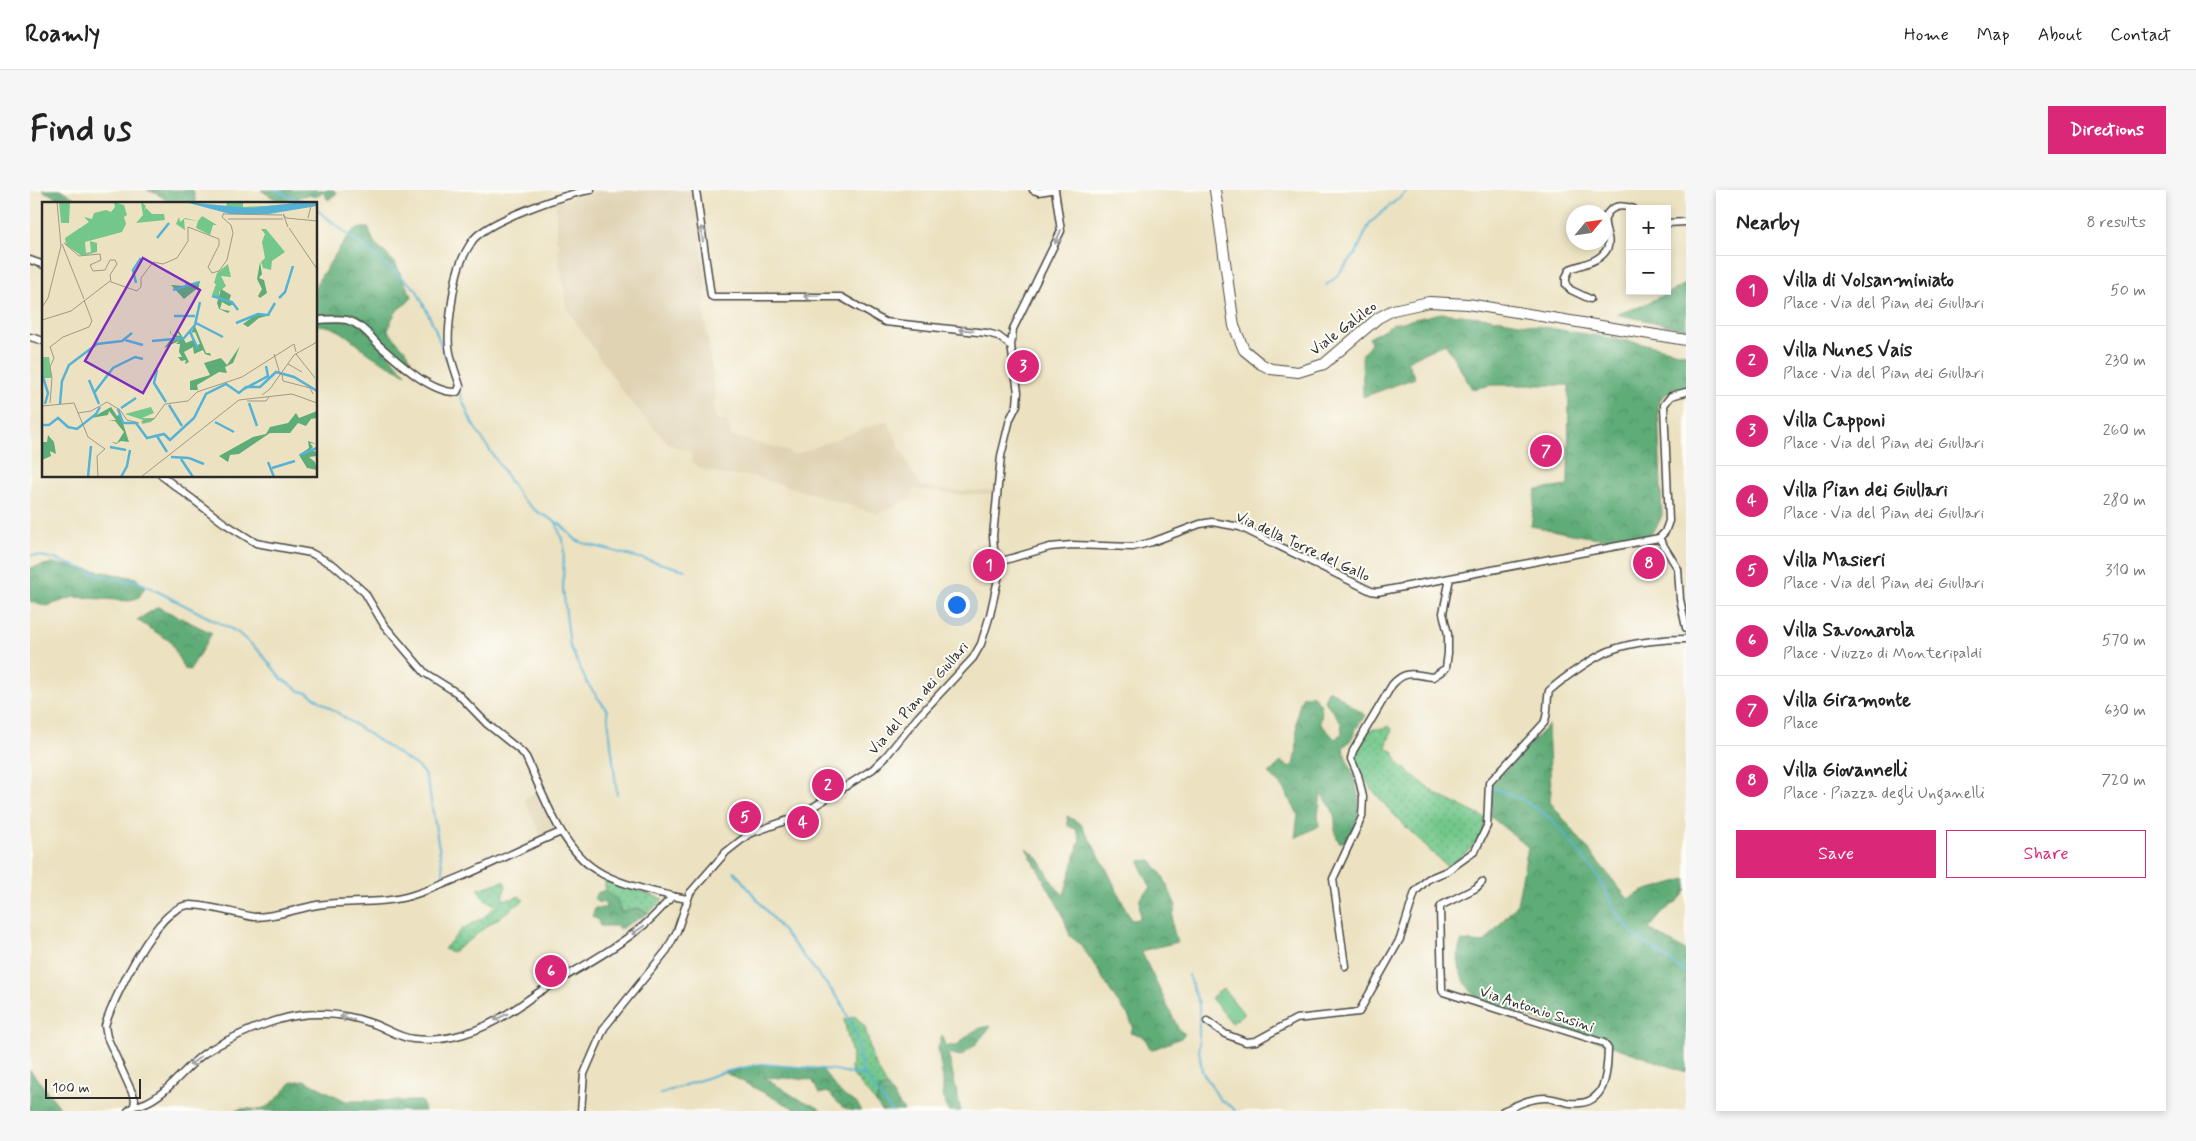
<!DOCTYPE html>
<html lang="en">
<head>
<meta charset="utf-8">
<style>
  body { margin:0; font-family:Mynerve,sans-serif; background:#f6f6f6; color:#222 }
  .controls { position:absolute; right:15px; top:15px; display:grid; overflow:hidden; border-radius:0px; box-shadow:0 2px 8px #0003 }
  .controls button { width:45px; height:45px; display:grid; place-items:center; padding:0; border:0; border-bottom:1px solid #e0e0e0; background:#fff; color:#222; font:25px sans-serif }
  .compass { position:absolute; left:1536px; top:15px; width:45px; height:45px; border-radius:50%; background:#fff; box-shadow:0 2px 8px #0003; rotate:61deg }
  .scale { position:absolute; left:15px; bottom:12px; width:96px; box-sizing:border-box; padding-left:5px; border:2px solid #2b2b2b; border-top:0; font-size:14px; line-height:18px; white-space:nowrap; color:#2b2b2b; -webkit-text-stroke:4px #fdfcf7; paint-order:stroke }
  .you { position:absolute; left:926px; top:414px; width:18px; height:18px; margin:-12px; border:4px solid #fff; border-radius:50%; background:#1a73e8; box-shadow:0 0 0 8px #1a73e833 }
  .badge { display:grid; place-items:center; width:32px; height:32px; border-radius:50%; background:#db2777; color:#fff; font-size:16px; font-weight:700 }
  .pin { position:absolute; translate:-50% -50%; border:2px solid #fff; box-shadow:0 1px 5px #0006 }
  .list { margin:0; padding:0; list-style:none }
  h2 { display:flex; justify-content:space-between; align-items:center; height:65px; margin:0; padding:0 20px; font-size:21px }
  h2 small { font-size:16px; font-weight:400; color:#767676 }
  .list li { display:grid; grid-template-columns:32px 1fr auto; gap:15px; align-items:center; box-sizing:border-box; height:70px; padding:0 20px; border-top:1px solid #e0e0e0 }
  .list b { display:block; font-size:19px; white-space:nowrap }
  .list p { margin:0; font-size:16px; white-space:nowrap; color:#767676 }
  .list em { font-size:16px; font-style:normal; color:#767676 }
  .actions { display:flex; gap:10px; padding:15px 20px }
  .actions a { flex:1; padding:11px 0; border:1px solid #db2777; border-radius:0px; text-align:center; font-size:18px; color:#db2777 }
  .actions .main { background:#db2777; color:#fff }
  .map { position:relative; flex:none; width:1656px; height:921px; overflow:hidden; border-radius:0px }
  header { display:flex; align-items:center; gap:30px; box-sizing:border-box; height:70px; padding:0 25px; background:#fff; border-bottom:1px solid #e0e0e0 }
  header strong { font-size:24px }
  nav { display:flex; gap:28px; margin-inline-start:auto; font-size:18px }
  .intro { display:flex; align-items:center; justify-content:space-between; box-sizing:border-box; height:120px; padding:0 30px }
  h1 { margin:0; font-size:35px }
  .button { padding:12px 22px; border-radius:0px; background:#db2777; color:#fff; font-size:18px; font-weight:700 }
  main { display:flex; gap:30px; padding:0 30px }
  aside { flex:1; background:#fff; border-radius:0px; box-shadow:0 2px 8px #0003 }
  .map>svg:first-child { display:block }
  .built { fill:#e0d3b4 }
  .grass { fill:url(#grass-dots); stroke:#4f795b }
  .forest { fill:url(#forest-crowns); stroke:#446c51 }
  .park { fill:#73c78b; stroke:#4f795b }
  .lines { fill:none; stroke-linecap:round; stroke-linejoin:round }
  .stream { stroke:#56b2d4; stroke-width:2 }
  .street-casing { stroke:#484642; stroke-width:9 }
  .primary-casing { stroke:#484642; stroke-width:12 }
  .street { stroke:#fff; stroke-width:6 }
  .primary { stroke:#fff; stroke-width:10 }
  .oneway { stroke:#a0a0a0 }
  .labels { text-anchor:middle; stroke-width:4; stroke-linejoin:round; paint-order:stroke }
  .street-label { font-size:15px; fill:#2b2b2b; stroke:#fdfcf7 }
  .inset-river { fill:none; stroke:#56b2d4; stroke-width:2.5 }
  .inset-road { fill:none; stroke:#9f9985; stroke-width:1 }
  .view { fill:#7b2cbf; fill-opacity:0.15; stroke:#7b2cbf; stroke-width:2.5 }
  .inset-edge { fill:none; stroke:#2b2b2b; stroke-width:2.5 }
</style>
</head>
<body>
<header>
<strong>Roamly</strong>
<nav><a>Home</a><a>Map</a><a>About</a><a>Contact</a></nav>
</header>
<div class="intro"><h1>Find us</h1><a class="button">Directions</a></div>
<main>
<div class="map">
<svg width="1656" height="921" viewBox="0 0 1656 921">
  <defs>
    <pattern id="grass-dots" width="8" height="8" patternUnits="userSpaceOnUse" patternTransform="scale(1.25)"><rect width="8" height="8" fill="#73c78b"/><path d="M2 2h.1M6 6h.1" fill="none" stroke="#5fa272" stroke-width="1.8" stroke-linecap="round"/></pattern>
    <pattern id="forest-crowns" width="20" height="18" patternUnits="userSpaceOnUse" patternTransform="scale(1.25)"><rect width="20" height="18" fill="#5eac77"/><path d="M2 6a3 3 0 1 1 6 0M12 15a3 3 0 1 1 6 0" fill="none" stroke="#4e8c62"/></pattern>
  </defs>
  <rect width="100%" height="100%" fill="#fdfcf7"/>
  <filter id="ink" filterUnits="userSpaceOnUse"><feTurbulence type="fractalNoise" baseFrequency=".02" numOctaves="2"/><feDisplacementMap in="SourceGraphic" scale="10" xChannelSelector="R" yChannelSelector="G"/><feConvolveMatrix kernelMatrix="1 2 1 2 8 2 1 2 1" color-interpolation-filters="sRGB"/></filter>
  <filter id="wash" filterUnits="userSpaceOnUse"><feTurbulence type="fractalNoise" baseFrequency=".0096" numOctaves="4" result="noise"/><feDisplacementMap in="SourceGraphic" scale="20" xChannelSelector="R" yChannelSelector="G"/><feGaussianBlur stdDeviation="1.12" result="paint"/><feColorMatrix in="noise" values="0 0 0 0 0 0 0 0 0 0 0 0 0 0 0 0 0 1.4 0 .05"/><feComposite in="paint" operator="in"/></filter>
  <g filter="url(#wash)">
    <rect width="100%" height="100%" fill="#ece2c1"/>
    <path class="built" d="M570,0h94l13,100 -4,5 4,6 -3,1v8l12,90 -4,4 5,17 8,-1 4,4 2,12 55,14 8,5 93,-35 25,52 9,14 40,5 35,-2v5l-35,1 -47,-6 -3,9 -33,16 -125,-38 -30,-1 -21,-6 -11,-8v-8l-21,-8 -43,-47 -61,-90 -8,-59 2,-5 -4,-4v-38z
      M509,601l18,41 -15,7 -18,-41z"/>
    <path class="grass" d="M1359,536l3,3 -6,19 7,3 5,12 38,31 49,24c0,23 -21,37 -38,49 -20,-20 -93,-85 -91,-111 1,-9 10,-20 14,-27h13z
      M474,691l2,5 -4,13h10l7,-3 5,4 -45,32 -6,6 -21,14 -8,-3 18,-20 22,-12 12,-11 -14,-9 -4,-8z
      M575,691l26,7 32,11 -15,14 -9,-5 -18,5 -4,-13 -12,-10z
      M825,826l10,11 8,33 15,28h-8l-4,15 -25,-30 1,-18 -8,-35z"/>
    <path class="forest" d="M12,0h20l21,14h-15z
      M117,0h46l3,14h-25l-15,-11z
      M231,0h73l3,3 -9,7 -5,-9 -7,6 -8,-2 -14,3 22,6h-33z
      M332,38h7c5,23 16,21 27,37 3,4 4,9 6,14 3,6 7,11 10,17 -3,8 -9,8 -15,15 -5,6 -7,13 -9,20l20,22 3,8 -4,3 -24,-16 23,26c-12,-6 -25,-12 -35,-19 -19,-13 -30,-30 -55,-30v-41l23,-35 15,-19z
      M1656,94v45l-70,-15 23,-7z
      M1411,123l49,5 155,26 41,10v34c-12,0 -20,4 -28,14l4,113c-3,7 -6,15 -13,19 -24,14 -90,-3 -118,-8l5,-36 32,-4 1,-101h-77l-20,4 -27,-46 -38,18 8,17 -52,19 -1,-42 9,-12 -2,-5 24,-14z
      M23,373l83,15 9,9 -6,10 -9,4 -56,-4 -27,9 -17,-4v-34z
      M128,417l54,26 -22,37 -6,-1 -13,-27 -34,-22z
      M1299,499l37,27c-12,9 -10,23 -23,31 1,9 6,17 9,25 9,25 10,49 -7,70h-6c-7,-13 -2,-15 -5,-27 -2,-8 -8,-15 -13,-21l-3,22 1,10 -24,12 3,-24 -17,-29 -13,-11 13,-12 8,5 5,-2c7,-24 -3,-46 9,-69l9,-1c11,9 11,14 8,28l15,16 7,-6 -1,-11 -17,-22z
      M1518,535l3,64 -1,13 78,97 16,-8 42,-12v12l-7,9 -15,11 -15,18 37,22v121l-207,-73c-16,-13 -27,-38 -17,-58l22,2 33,-39 11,-57 -37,-30 1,-33z
      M1037,626l14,8 25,44 25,52 8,-1c3,-7 -2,-15 2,-22 2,-3 7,-7 10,-9l-9,-18 -2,-9 11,-1 12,16 13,30c-6,14 -4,23 2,36l-37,9 38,79 6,4 -4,4 -30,12 -7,-13 -14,-4 3,-6 -5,-12 -12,-15 -24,-39 -11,-16 -11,-9 -8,-23 -36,-65c19,10 21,35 38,47l16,-56 -4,-10 -8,-3z
      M575,700l12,10 4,13c11,-5 17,-6 27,0l-28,16 -4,-3h-16l-2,-6 -6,-4 3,-8h11l-1,-5 -8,-1 -3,-4 3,-5z
      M961,836l-15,18 -15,12 -13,-3 13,58h-13l-5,-16v-16l-5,-31 4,-13 3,11h12c10,-11 19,-19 34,-20z
      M731,874l61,5c7,9 13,19 21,26 8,7 14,4 18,16 -19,0 -21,-6 -33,-19l-9,2 -6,-13 -9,-2 -40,-2 31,20 24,11 2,3h-22l-75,-39z
      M0,880l33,41h-33z
      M274,890l42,21h76l3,10h-191c13,-5 19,0 27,-2 13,-4 22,-18 31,-27z
      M850,898h8l16,23h-22l-6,-8z"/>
    <path class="park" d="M1193,798l21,26 -12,9 -21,-25z"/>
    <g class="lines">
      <path class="stream" d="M245,0l31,14
        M286,19l100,80 18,37 23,62
        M1296,95l8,-6 21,-24 15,-32 38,-33
        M429,202l13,31 49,75 15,13 24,13 16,16 7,3 102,27
        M526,332l8,24 -1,43 7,57 17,37 20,27 10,84
        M0,365c36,1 70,28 107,26l100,51 23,20 22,27 18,12 8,2 110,74 7,8 4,14 15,88
        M1463,598l28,11 24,15 17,17 37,47 18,36 17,21 52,37
        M704,681l107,131 14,30 7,39 29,40
        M1158,785l11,29v46l3,21 18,29 12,7 3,4
        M629,904l65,-22 37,-8 74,6 29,6"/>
    </g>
  </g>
  <g filter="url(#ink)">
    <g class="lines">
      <g class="street-casing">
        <path id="street" d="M666,0l15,106 2,1h128l44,25 102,11 11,3 13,10
          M1003,0l6,2 12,-2
          M1637,33l19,-1
          M0,70l14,5
          M1560,109l-19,-9 -5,-5v-8l4,-8c12,-5 30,-7 37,-20 7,-13 -12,-28 5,-40 6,-4 15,-3 22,0
          M286,130c10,0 21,-2 31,0 14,4 23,16 33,26 18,16 52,48 77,46l3,-6c-4,-13 -10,-27 -11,-40 -2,-16 5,-64 10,-79 3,-8 9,-20 14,-27 16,-20 92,-46 118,-50
          M0,147l14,4
          M132,286l62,47 32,20 55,10 24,13 30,27 19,32 41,48 32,20 30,31 35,28 4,5c17,37 35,91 70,113 22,15 65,24 91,29
          M1629,348l6,-6 4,-11 -5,-116 7,-9 15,-4
          M1629,348l19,31 2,30 6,29
          M972,371l48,-14 22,-2 61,2 19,-5 48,-18 12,-2 28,5 131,64 6,1 282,-54
          M972,371l-8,-11 -1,-14 8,-80 9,-37 7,-14 1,-13 -7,-46 2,-17 48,-98 -6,-41
          M1452,692l-6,6 -34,17 -2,3 2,81 1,3 161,51 4,6c-1,26 -2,58 -38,54 -7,-1 -15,-4 -23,-5 -15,-1 -30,7 -44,13
          M1315,776l-12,-87 29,-62 1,-20 -5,-22 -7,-16 2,-8 39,-66c14,-16 22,-10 41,-8l13,-9 2,-15v-19l-5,-21 7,-35
          M1177,831l18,13 21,8 10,-1 40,-22 63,-7 41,-73 15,-47 13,-13 19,-8 28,-20 12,-25 2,-43 55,-60c5,-10 2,-21 5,-32 14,-13 47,-36 65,-42 20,-7 51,-10 72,-10
          M104,916c28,-3 49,-38 71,-53 18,-12 52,-27 73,-33 29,-9 63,-8 93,3 13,4 28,15 42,16 33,4 69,-8 97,-27 12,-7 22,-16 34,-23 34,-20 69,-39 99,-63 11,-9 20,-20 30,-30
          M98,921l6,-5 1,-7 -28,-62 -2,-11c8,-27 52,-120 84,-121 15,-1 48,9 65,12 21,0 42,-8 63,-12 31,-5 66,0 96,-10 51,-16 99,-43 148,-63
          M551,921l3,-37 20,-46 63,-78 10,-19 13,-38 36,-41 23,-18 50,-18 74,-47 14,-14 31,-38 55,-59 8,-14 9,-29 12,-54"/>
      </g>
      <g class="primary-casing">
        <path id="primary" d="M1185,0l19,136 10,24 17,14 10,5 27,3 26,-8 54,-46 15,-8 36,-8 39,2 218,36"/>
      </g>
      <use href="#street" class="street"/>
      <use href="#primary" class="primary"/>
    </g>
    <defs><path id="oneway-shaft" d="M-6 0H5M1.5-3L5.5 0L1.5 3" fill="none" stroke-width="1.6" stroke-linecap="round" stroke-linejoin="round" transform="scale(1.25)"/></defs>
    <g class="oneway">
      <use href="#oneway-shaft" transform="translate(672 44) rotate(-97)"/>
      <use href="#oneway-shaft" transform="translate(1028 47) rotate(113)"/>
      <use href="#oneway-shaft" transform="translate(781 106) rotate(179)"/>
      <use href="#oneway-shaft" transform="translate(936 140) rotate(-174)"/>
      <use href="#oneway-shaft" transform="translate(608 740) rotate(145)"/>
      <use href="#oneway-shaft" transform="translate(471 827) rotate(154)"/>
      <use href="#oneway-shaft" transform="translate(317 828) rotate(-167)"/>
      <use href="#oneway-shaft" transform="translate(165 871) rotate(141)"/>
    </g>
  </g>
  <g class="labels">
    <g class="street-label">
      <text transform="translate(1313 138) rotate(-37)" y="5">Viale Galileo</text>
      <text transform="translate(1273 356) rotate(25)" y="5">Via della Torre del Gallo</text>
      <text transform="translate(888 508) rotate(-49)" y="5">Via del Pian dei Giullari</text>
      <text transform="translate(1507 819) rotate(18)" y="5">Via Antonio Susini</text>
    </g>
  </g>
  <g transform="translate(12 12)">
    <rect width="275" height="275" fill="#ece2c1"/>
    <path d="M186,62l3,13 -10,-1 5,10 -7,6v7l-7,-4 4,-11 -2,-1 3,-10zM0,155h7l3,21h-10zM109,205l3,6 -12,5h13l-4,4 -9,2 1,-4 -18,-6z" fill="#73c78b"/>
    <path d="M218,60l2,12 -3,4 5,2 3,13 -7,5 -2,-2 4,-7 -5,-10zM144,79l2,4 11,-3v5l-15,12 -13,-14 14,1zM179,87l10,6 -2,6 5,3 -5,2 -7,-4 -2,7 10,2 -2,2 -9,-4 -2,-6zM216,111l13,2 -12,3 -11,9 -5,-3zM153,124l11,27h4l1,3 -6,-2 -2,-4 -9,4 -1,-7 -9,5 5,10 -4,2 1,-4 -5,1 -3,-4h4l-3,-5 1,-8h-4l3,-3 -15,7 7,-9 5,-1 -6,-5 1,-3v4l9,2 -3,-4 2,-1 7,12 7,-3 -2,-6 6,11 3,-1 -5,-12 -4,1zM198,144l-7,17 -8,4 2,6 -8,-1 -22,13 1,5h-8v-9l20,-6 -6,-12 17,-5 6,7zM69,205l6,9 3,-2 9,28 -8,-1 -5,3 -5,-2 6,1 7,-11 -9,-11 -7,-1h8l-7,-9 -1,4 -17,3zM275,209v7l-6,1 -5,7 -8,-3 -8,10h-20l-31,21 -9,1 -2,7 -9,-6 34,-19 13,-3 4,-7 18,-4 8,-10 3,5zM6,233l6,7 2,12 -6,-3 1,5 -9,4v-18h5zM266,239l9,3 -7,-1 3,4 -3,3 7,2v4l-8,1 6,5 2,8 -10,-2 -8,-13 10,-7z" fill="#5eac77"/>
    <path d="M17,0h11l-1,21h-8zM72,0l10,3 3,10 -3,2 2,7 -4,8 -37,10 1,11 5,-1 -1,-11 7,2v9l-15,4 -16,-11 -1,-7 24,-16 -5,-5 8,2 2,-6 12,-3 5,2 4,-5zM99,0l5,4 -2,4 2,-2 6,6h12l1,6 -29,3 7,-8zM185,0l16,1v4l40,-2 -33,3 -24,-1zM160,14l15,9h-4l-3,10 -14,-7 2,-7 -14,-2 1,11 -9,-6 3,-7 1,5 5,-4 13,3zM219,27h5l19,23 -13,9 -1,9 -8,-2 -2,-6 4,-4 -3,-16 3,-8z" fill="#73c78b"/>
    <path d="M143,0l65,6 53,-6h14v4l-48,8h-39z" fill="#56b2d4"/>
    <path class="inset-river" d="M115,36l12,-15M94,81l-3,-13 8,-12M131,88l27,-8M170,94l20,6 6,8M237,96l6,-6 8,-26M132,114h21M154,121l27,14M194,121l22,-9 10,1 7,-12M148,130l8,17M83,138l18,5M110,139l32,-3 11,-13 5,-23M115,168l-3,13 12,19M0,172l6,19 -3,11M47,178l10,24M202,187l24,-13 -2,-10M52,191l19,-25 22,-11 8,2M207,201l8,23M18,202l2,-23 7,-16 28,-21 25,-3 10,-8M127,203l13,21M79,206l15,-10M76,207l5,14h13l11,15 17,-4 6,6 24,-22 12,-24 20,-10 13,9 7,-6h14l16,-15 18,5 23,14M173,220l19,10M0,223h7l9,-7 10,9 9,2 19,-15 4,-7M115,234l10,16M68,245l16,3M258,253l17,-7M129,255l18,1 15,6M139,257l12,18M226,260l6,15M230,266l23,-7M46,275l3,-31M79,275l6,-11 3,-16"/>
    <path class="inset-road" d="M201,0h40M182,12l58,1M266,16l4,-16M186,17h55M246,25l-5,-13 3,4 31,3M247,26l28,41M22,41l15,13 21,-2 1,6 -11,5 3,6 12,-1 5,-10h5l2,4 -7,11 1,7 26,9 4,-4v-9l12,-16 10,2 14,-6 11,-17v-14l31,12v6l-11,22 4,6 7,-2 8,-11 6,-27 -2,-8 -9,-8 2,-4M20,42l22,55M0,105l6,-9 13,-52 -4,-44M0,118l29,-9 39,-30M232,152l6,20M254,152l19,24M246,162l14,8M240,172l1,7 27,7 3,6M220,193l8,-6 24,-34 23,-13M205,199h19l3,-4M8,201l2,-25 -2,-11 4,-9 -4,-11 13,-10 26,-10 3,-6 -8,-21M0,204l32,-3 14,34 17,12 -8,7 1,21M36,211l13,-2 16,-9 13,8 7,10 12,3M99,220l13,-3 11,-15 23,-3 9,-9 45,-15 52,-33 2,8M99,275l98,-77 53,-6 25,9"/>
    <path class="view" d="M101,56l57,32 -57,103 -58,-32z"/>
    <rect width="275" height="275" class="inset-edge"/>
  </g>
</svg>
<div class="controls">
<button>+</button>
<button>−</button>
</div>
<svg class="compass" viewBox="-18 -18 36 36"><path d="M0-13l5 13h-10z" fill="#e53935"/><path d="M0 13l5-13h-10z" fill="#767676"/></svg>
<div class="scale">100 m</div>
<div class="you"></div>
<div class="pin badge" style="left:959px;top:375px">1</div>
<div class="pin badge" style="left:798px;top:595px">2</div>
<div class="pin badge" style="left:993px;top:176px">3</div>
<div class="pin badge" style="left:773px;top:632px">4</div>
<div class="pin badge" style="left:715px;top:627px">5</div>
<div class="pin badge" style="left:521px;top:781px">6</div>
<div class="pin badge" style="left:1516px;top:261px">7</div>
<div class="pin badge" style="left:1619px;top:373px">8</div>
</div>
<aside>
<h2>Nearby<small>8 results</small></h2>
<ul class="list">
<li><span class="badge">1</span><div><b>Villa di Volsanminiato</b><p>Place · Via del Pian dei Giullari</p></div><em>50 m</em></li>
<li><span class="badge">2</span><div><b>Villa Nunes Vais</b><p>Place · Via del Pian dei Giullari</p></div><em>230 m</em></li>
<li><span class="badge">3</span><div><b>Villa Capponi</b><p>Place · Via del Pian dei Giullari</p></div><em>260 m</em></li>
<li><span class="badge">4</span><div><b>Villa Pian dei Giullari</b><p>Place · Via del Pian dei Giullari</p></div><em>280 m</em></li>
<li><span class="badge">5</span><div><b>Villa Masieri</b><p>Place · Via del Pian dei Giullari</p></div><em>310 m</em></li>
<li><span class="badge">6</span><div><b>Villa Savonarola</b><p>Place · Viuzzo di Monteripaldi</p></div><em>570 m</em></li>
<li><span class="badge">7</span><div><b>Villa Giramonte</b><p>Place</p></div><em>630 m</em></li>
<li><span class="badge">8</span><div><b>Villa Giovannelli</b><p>Place · Piazza degli Unganelli</p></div><em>720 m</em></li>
</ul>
<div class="actions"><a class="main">Save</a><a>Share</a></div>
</aside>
</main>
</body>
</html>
